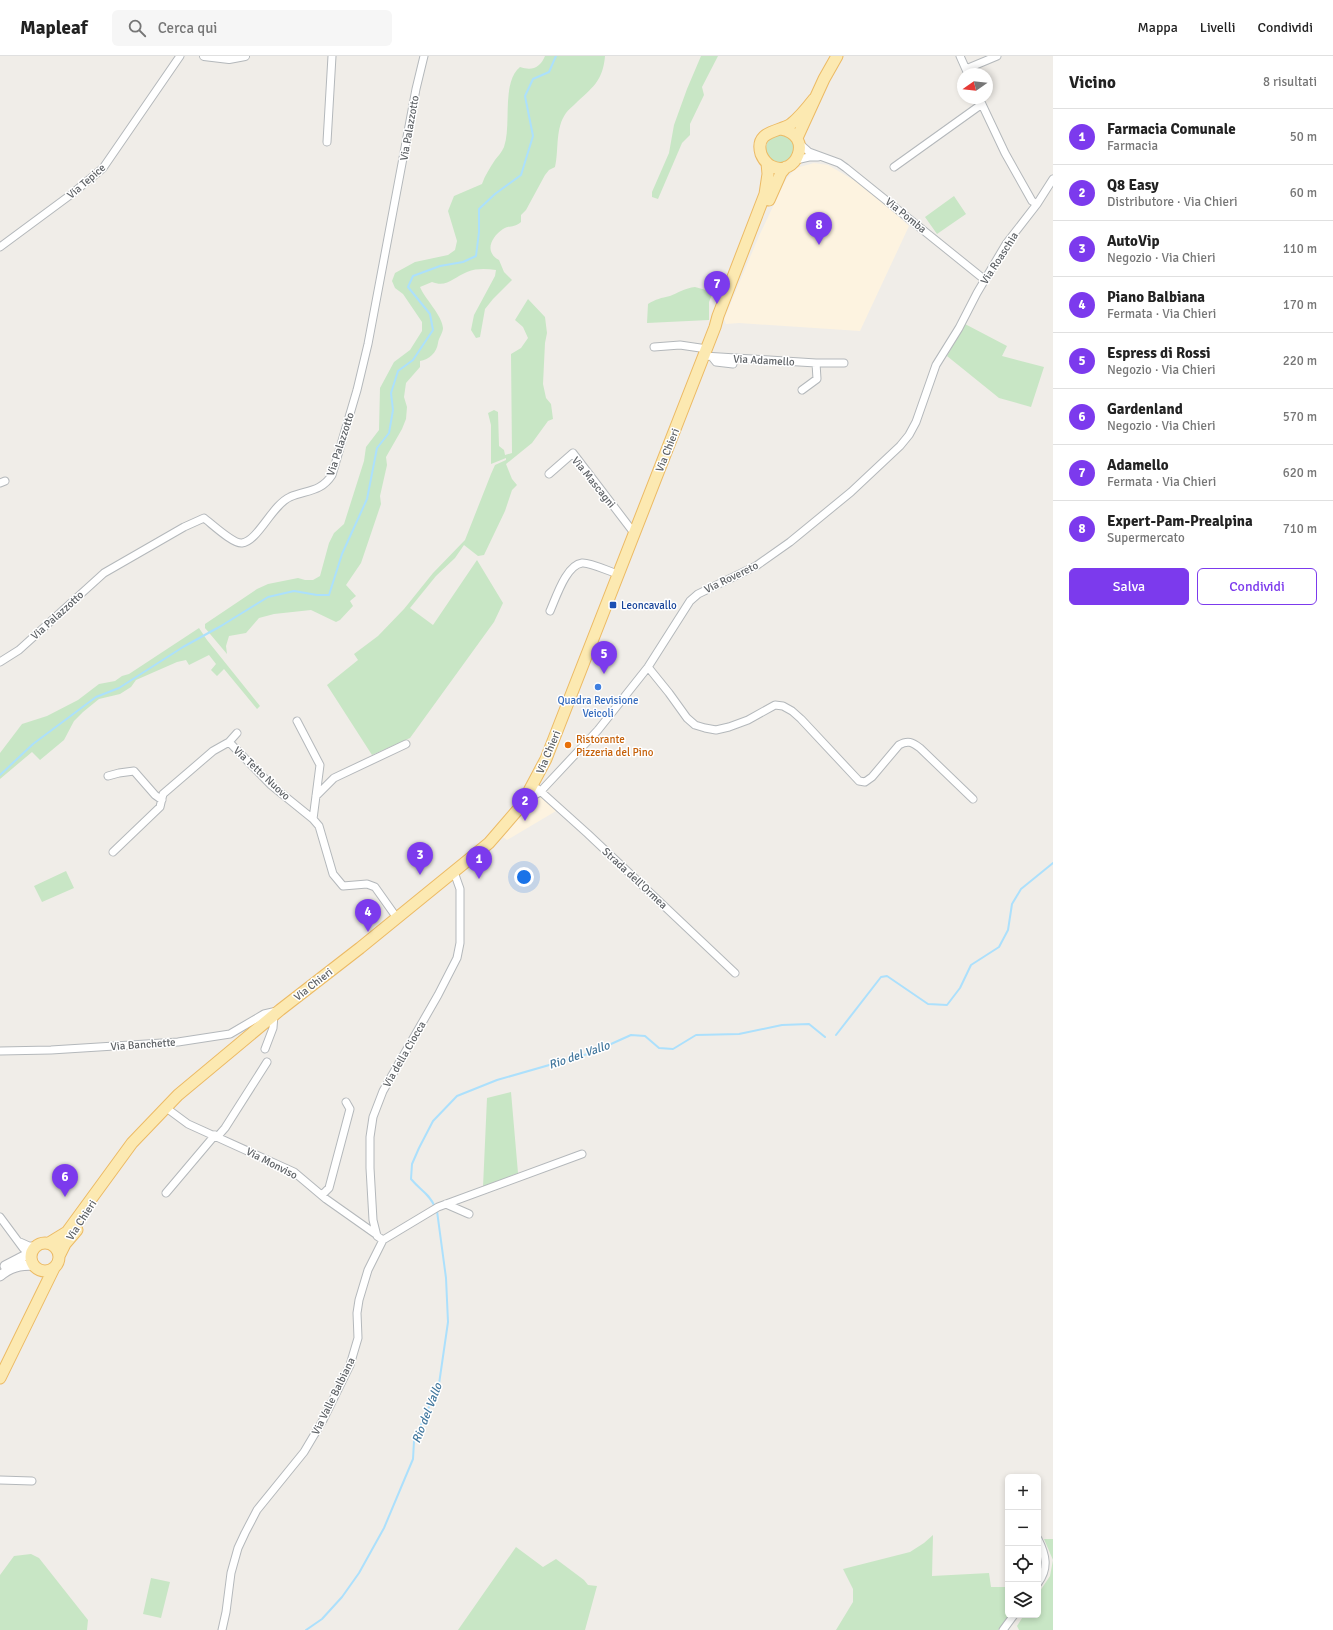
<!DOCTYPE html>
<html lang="it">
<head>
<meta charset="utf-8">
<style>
  body { margin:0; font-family:Signika,sans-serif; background:#f6f6f6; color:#222 }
  .controls { position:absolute; right:12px; bottom:12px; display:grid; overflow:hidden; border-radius:6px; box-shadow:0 2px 6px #0003 }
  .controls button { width:36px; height:36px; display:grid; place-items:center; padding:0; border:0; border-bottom:1px solid #e0e0e0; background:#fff; color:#222; font:20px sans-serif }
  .compass { position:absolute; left:957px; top:12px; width:36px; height:36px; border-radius:50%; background:#fff; box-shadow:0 2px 6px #0003; rotate:256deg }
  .you { position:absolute; left:524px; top:821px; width:14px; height:14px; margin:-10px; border:3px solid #fff; border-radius:50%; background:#1a73e8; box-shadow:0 0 0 6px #1a73e833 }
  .badge { display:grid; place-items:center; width:26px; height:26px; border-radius:50%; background:#7c3aed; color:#fff; font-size:13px; font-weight:700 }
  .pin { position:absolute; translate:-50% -33px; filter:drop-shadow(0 1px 2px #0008) }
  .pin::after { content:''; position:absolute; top:21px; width:14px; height:12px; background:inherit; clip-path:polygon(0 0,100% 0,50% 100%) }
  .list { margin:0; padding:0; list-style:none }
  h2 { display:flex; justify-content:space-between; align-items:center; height:52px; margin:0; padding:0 16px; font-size:17px }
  h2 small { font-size:13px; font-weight:400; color:#767676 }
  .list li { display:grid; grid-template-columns:26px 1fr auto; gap:12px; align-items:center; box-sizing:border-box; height:56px; padding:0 16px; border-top:1px solid #e0e0e0 }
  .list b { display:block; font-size:15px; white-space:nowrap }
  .list p { margin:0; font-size:13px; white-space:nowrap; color:#767676 }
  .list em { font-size:13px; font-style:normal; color:#767676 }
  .actions { display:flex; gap:8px; padding:12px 16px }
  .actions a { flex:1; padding:9px 0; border:1px solid #7c3aed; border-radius:6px; text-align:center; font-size:14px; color:#7c3aed }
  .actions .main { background:#7c3aed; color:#fff }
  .icon { flex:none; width:22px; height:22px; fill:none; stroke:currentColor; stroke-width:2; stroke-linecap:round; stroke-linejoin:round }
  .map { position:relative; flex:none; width:1053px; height:1574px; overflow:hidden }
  header { display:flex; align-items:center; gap:24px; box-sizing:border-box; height:56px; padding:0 20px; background:#fff; border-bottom:1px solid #e0e0e0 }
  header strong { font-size:19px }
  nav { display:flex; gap:22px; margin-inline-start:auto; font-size:14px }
  .search { width:280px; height:36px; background:#f6f6f6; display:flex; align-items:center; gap:10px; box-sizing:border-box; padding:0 14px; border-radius:6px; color:#767676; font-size:15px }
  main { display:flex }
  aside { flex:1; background:#fff }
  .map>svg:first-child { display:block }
  .commercial { fill:#fdf3e0 }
  .green { fill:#c8e6c5 }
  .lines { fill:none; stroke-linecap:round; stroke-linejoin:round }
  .stream { stroke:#ace0fc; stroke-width:2 }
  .minor-casing { stroke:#b4b8bb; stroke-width:9 }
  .tertiary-casing { stroke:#b4b8bb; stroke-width:10 }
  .secondary-casing { stroke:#b4b7bb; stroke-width:11 }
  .primary-casing { stroke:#ecba64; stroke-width:13 }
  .minor { stroke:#fff; stroke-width:7 }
  .tertiary { stroke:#fff; stroke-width:8 }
  .secondary { stroke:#fff; stroke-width:9 }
  .primary { stroke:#fce9b1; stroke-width:11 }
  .transit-dot { fill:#1a4fb4; stroke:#fff; stroke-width:1.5 }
  .shop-dot { fill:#3f7fe0; stroke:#fff; stroke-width:1.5 }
  .food-dot { fill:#e8710a; stroke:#fff; stroke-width:1.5 }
  .labels { text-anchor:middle; stroke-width:3; stroke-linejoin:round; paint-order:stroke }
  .street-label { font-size:11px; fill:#5f6367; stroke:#fff }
  .transit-label { font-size:11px; fill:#164399; stroke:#fff; text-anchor:start }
  .shop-label { font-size:11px; fill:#366cbe; stroke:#fff }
  .food-label { font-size:11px; fill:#c56008; stroke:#fff; text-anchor:start }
  .water-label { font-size:12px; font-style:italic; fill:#42779d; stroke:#fff }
</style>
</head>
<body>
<header>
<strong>Mapleaf</strong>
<div class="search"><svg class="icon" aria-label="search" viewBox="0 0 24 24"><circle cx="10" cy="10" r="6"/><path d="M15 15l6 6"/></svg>Cerca qui</div>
<nav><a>Mappa</a><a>Livelli</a><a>Condividi</a></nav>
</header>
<main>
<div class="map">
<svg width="1053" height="1574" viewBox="0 0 1053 1574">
  <rect width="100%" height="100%" fill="#f0ede8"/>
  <path class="commercial" d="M814,107l14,2 41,24 40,37 -49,105 -121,-8 -13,1 -2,-5 35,-83 26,-55 11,-13z
    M539,739l17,16 -49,29 -4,-3z"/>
  <path class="green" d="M545,0h60c-2,25 -13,32 -30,48 -3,3 -7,6 -9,9 -11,15 -7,37 -11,54l-6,3 -4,5 -19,35 -5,5v7c-7,6 -11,3 -18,7 -12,8 -19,23 -4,31l5,12 8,8 -19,19 -8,10 -5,28 -4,1 -5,-8 3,-15 21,-39 1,-6c-9,-1 -19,-2 -29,2 -13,5 -20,16 -35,10l-12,5c5,12 22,28 23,41 0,5 -4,9 -5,15 -1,9 -9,17 -18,18v6l-14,16 -2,14 3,10 -1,12 -4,10 -16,28 1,8 -7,31 1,8 -20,59 -15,22 10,11 -6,5 3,5 -13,14 -4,2 -25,-12 -37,4 -15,4 -13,15 -17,3 -3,10 1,8 -22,-26v-4l52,-35 11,-5 30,-6 7,2h8l7,-4 9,-33 5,-10 10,-9 20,-63 2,-14 13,-17 1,-42 14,-26 16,-12 12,-19v-9l-19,-28 -8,-6 -3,-7 3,-8 20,-11 33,-7 7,-5 2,-9 -9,-30 6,-15 28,-12c3,-9 8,-16 13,-24 3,-4 7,-8 9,-13 8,-23 -3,-64 16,-80 12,4 20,1 25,-11z
    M701,0h17l-16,31 2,8 -14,29v11l-8,8 -24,56 -6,-2v-5l17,-39 5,-28 13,-36z
    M766 93a14 14 0 1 1 28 0a14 14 0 1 1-28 0Z
    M954,140l12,18 -29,20 -12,-17z
    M695,231l18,5 -4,10v18l-62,3 1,-19c8,-5 13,-6 22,-8 8,-3 15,-8 25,-9z
    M528,243l17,18 2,16 -2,10 -2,41 3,14 5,6 2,15 -5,2 -16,22 -26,21 6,15 5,6 -5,5 -7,21 -21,44 -6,1 -14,-11 -9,13 -19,18 -26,32 23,17 44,-65 26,43 -9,19 -84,116 -38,17 -45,-70 31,-25 -4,-6 24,-18 26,-27 29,-36 32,-33 26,-66 4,-9 11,-5v-2l-15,6v-39l-3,-12 6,-3 4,2 1,34 5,4 1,5 7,-2 -1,-99 10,-6 7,-10 -5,-11 -8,-7z
    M965,268l42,22 -5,10 42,11 -13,40 -32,-9 -52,-42z
    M199,572l8,12 53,66 -3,3 -33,-40 -7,7 -6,-6 5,-6 -7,-9 -20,10 -3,-5 -9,2 -41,18 -5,7 -11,7 -21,5 -16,13 -9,9 -10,19 -24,20 -8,-8 -32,27v-26l22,-29 25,-8 31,-16 21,-16 16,-3 7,-5 7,-2z
    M66,815l8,17 -32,14 -8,-16z
    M511,1036l7,81 -35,14 4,-89z
    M933,1479l-1,41 57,-3 2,14h17l1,28 -11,15h-162l17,-28v-13l-10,-20 67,-17 14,-9z
    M1044,1483h9v91h-34l-2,-4 7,-11h14v-21l12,-18 3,-16z
    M516,1491l27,20 13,-8 28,21 4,5 9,1 -12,44h-127z
    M31,1498l8,4 49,62 -1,10h-87v-55l14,-19z
    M151,1522l19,4 -9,36 -18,-4z"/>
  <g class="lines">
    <path class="stream" d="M0,719l33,-31 63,-47 23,-9 64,-41 38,-21 47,-29 26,-6 23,4h12l13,-41 25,-55 10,-51 12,-15 4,-23 -2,-17 7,-22 15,-11 20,-30 -3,-16 -22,-27 5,-11 27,-10 23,-4 13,-6 3,-24v-23l16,-15 26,-19 12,-39 -8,-40 8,-17 16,-7 7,-16
      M836,979l45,-58 6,-1 41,28 19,1 13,-17 11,-23 28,-18 9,-17 4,-26 9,-15 32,-26
      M435,1151c-7,-15 -14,-16 -24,-28l1,-15 7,-16 14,-27 24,-25 40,-16 94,-27 40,-18 14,1 14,12 14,1 23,-14 43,-1 43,-9 27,-1 16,13
      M306,1574l16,-11 20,-22 17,-24 25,-45 29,-69 1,-18 25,-57 9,-62 -2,-44 -9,-67"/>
    <g class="minor-casing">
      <path id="minor" d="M960,0l8,18
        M966,13l31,-13
        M979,42l26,55 27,48 5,3
        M327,86l5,-86
        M799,87l10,9 30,11 7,5 139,112
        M796,104l13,-3h9
        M894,111l88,-63
        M0,191l73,-54 30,-25 77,-112
        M654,291l26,-2 27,4
        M704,300l112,7 1,16 -15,11
        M712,301l4,5 17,2
        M816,307h28
        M549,418l24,-21 61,80
        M0,427l5,-2
        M550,555c6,-13 16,-46 32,-48 8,-1 28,9 36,11
        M0,606l19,-12 85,-77 80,-46 20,-9c8,6 29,26 38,25 16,-2 30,-38 48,-46 17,-7 31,-5 42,-22l25,-85 11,-46 48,-255 8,-33
        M648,611l21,26 18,25 8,7 10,3 11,2 13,-3 19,-7 27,-15 8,1 9,5 9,8 58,62 6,1 7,-5 27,-32c9,-5 13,-3 21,3l53,51
        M297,665l23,44 -7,54 6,7 14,48 10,12 24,-2 8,3 22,31
        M229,686l42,43 42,34
        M108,720l11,-3 15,-2 21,24 7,5
        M538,733l50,45 147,139
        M316,740l18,-18 72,-34
        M526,744l14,-8 58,-62 50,-63 42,-66 8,-7 58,-28 34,-24 61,-50 49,-46 9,-11 7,-13 20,-57 23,-37 18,-35 29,-49 31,-40 16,-25
        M113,796l47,-45 3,-13 50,-43 16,-9 8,-9
        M265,993l8,-21 1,-13
        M0,995l51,-1 127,-8 52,-8 34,-20 13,-3
        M165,1051l23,17 106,48 32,27 51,36
        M218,1080l7,-8 42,-66
        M166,1137l49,-58
        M322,1139l7,-7 21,-79 -4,-7
        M446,1148l23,10
        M0,1161l23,31 3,3 6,1
        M383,1184l-6,-4 -4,-16 -3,-52v-31l3,-20 10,-26 55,-96 19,-37 3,-15v-54l-6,-17
        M20,1186l9,4h7
        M0,1424l32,1
        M1038,1483c8,16 11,29 0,44
        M222,1574l4,-18 5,-39 7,-25 7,-15 12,-23 47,-58 19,-32 27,-55 8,-27 -1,-25 2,-13 9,-30 15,-30 55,-33 144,-53
        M1003,1574l11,-15"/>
    </g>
    <g class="tertiary-casing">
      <path id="tertiary" d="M204,0l25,3 16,-3"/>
    </g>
    <g class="secondary-casing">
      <path id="secondary" d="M5,1210l27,-14
        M0,1220c10,-9 20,-11 34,-11"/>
    </g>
    <g class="primary-casing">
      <path id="primary" d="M781,73c34,6 15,50 -10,37 -5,-3 -8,-7 -10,-12 -7,-24 19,-22 30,-30 9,-7 16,-16 23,-25
        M797,82l27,-59 13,-23
        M769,144l12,-27 5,-6
        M49,1187l18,-11 65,-89 46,-48 102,-85 80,-62 129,-105 32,-37 25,-47 169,-432 3,-11 47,-122 3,-20 -1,-11
        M31 1201a14 14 0 1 1 28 0a14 14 0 1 1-28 0Z
        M59,1200l6,-12 12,-14
        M0,1322l54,-110"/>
    </g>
    <use href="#minor" class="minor"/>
    <use href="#tertiary" class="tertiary"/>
    <use href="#secondary" class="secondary"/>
    <use href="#primary" class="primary"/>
  </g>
  <rect class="transit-dot" x="609" y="545" width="8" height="8" rx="2"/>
  <circle class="shop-dot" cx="598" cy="631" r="4"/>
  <circle class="food-dot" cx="568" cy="689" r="4"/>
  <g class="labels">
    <g class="street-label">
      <text transform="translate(409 72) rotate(-80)" y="4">Via Palazzotto</text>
      <text transform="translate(86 125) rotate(-41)" y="4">Via Tepice</text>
      <text transform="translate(906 159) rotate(39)" y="4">Via Pomba</text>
      <text transform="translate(999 202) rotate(-57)" y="4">Via Roaschia</text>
      <text transform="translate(764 304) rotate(3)" y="4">Via Adamello</text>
      <text transform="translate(340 388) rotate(-72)" y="4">Via Palazzotto</text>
      <text transform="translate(667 394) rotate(-68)" y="4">Via Chieri</text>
      <text transform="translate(594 426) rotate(51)" y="4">Via Mascagni</text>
      <text transform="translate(731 521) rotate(-26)" y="4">Via Rovereto</text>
      <text transform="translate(57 559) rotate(-42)" y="4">Via Palazzotto</text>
      <text transform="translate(548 696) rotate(-67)" y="4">Via Chieri</text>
      <text transform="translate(262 717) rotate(43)" y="4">Via Tetto Nuovo</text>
      <text transform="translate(635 822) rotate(43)" y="4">Strada dell'Ormea</text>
      <text transform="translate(313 928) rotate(-38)" y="4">Via Chieri</text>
      <text transform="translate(143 988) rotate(-4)" y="4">Via Banchette</text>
      <text transform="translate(404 998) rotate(-60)" y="4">Via della Ciocca</text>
      <text transform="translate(272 1107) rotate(27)" y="4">Via Monviso</text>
      <text transform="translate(81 1164) rotate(-57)" y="4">Via Chieri</text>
      <text transform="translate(333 1340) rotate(-64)" y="4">Via Valle Balbiana</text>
    </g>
    <g class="transit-label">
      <text x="621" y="553">Leoncavallo</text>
    </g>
    <g class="shop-label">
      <text x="598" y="648">Quadra Revisione<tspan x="598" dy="13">Veicoli</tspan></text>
    </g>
    <g class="food-label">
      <text x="576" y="687">Ristorante<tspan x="576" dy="13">Pizzeria del Pino</tspan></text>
    </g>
    <g class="water-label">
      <text transform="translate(579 999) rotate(-19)" y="4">Rio del Vallo</text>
      <text transform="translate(427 1357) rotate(-69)" y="4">Rio del Vallo</text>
    </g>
  </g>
</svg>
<div class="controls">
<button>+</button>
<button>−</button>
<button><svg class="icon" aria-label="locate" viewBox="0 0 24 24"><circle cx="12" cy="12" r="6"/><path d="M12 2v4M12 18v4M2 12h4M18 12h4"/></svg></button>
<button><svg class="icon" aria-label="layers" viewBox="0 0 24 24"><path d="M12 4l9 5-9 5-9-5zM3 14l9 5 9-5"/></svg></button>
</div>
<svg class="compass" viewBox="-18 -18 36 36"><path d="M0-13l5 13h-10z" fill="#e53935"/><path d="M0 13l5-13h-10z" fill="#767676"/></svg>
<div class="you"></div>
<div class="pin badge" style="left:479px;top:823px">1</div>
<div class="pin badge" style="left:525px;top:765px">2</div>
<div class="pin badge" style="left:420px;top:819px">3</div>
<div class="pin badge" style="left:368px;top:876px">4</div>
<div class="pin badge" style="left:604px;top:618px">5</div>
<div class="pin badge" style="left:65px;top:1141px">6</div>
<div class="pin badge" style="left:717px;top:248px">7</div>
<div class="pin badge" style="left:819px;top:189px">8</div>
</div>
<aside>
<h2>Vicino<small>8 risultati</small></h2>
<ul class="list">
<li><span class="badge">1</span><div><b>Farmacia Comunale</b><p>Farmacia</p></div><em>50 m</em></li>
<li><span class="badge">2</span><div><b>Q8 Easy</b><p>Distributore · Via Chieri</p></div><em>60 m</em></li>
<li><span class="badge">3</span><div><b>AutoVip</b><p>Negozio · Via Chieri</p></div><em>110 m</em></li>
<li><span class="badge">4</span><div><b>Piano Balbiana</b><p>Fermata · Via Chieri</p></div><em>170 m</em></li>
<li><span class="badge">5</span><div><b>Espress di Rossi</b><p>Negozio · Via Chieri</p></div><em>220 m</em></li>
<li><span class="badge">6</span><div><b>Gardenland</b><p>Negozio · Via Chieri</p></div><em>570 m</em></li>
<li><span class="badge">7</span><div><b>Adamello</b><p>Fermata · Via Chieri</p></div><em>620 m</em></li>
<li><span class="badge">8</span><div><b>Expert-Pam-Prealpina</b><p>Supermercato</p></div><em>710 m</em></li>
</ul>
<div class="actions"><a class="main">Salva</a><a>Condividi</a></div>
</aside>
</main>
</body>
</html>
